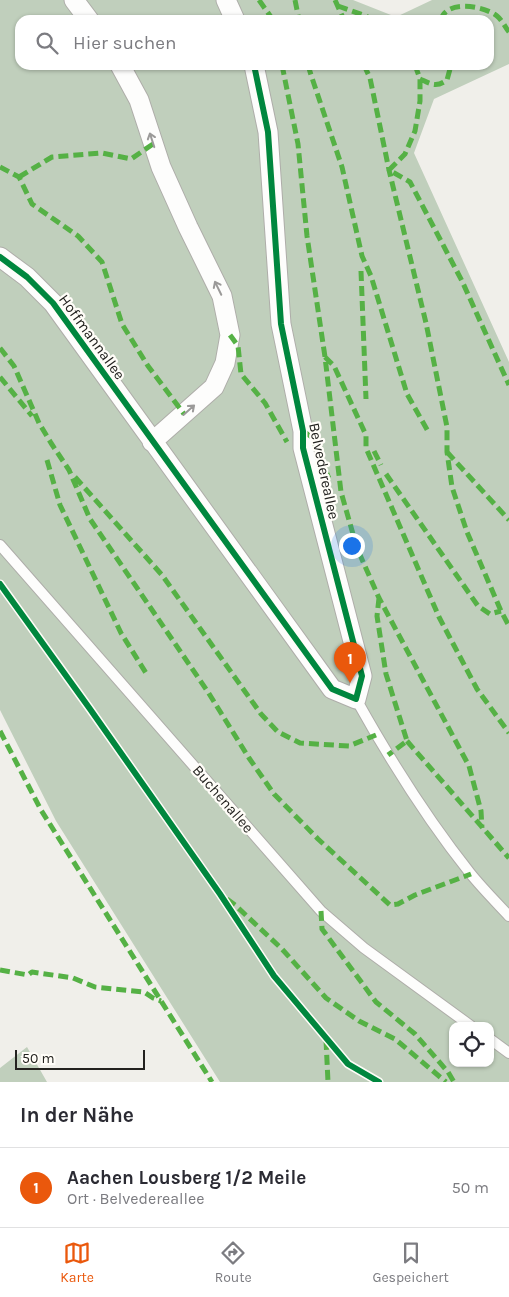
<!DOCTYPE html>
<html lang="de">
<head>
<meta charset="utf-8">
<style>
  body { margin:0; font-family:Karla,sans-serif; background:#f2f2f3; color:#2b2b33 }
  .controls { position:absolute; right:15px; bottom:15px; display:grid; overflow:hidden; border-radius:10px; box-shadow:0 1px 4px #0004 }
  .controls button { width:45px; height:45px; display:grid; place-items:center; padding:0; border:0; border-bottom:1px solid #e1e1e2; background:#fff; color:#2b2b33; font:25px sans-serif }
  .scale { position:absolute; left:15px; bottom:12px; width:130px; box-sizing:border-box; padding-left:5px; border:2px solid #23221f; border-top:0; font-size:14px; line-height:18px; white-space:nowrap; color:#23221f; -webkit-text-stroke:4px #fffdf8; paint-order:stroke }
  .you { position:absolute; left:351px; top:545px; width:18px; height:18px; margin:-12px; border:4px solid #fff; border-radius:50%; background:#1a73e8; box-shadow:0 0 0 8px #1a73e833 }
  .badge { display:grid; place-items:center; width:32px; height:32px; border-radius:50%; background:#ea580c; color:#fff; font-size:16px; font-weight:700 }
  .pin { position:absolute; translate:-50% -41px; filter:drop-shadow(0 1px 2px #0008) }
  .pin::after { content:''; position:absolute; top:26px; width:18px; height:15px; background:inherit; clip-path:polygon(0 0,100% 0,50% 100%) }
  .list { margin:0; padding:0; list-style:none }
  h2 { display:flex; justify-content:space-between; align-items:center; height:65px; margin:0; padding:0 20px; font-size:21px }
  h2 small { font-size:16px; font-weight:400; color:#7c7c81 }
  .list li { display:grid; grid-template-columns:32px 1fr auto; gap:15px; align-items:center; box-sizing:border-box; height:80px; padding:0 20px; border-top:1px solid #e1e1e2 }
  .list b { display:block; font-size:19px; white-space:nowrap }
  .list p { margin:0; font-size:16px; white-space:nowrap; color:#7c7c81 }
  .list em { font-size:16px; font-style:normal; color:#7c7c81 }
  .icon { flex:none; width:28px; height:28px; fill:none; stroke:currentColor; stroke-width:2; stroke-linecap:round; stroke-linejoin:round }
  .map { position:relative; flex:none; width:509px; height:1082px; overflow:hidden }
  .search { position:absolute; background:#fff; box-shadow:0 1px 4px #0004; left:15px; right:15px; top:15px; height:55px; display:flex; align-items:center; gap:12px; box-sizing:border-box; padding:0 18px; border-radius:15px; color:#7c7c81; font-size:19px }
  .sheet { height:145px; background:#fff }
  nav { display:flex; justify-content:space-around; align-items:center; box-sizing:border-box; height:70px; border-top:1px solid #e1e1e2; background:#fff; font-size:14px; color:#7c7c81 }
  nav a { display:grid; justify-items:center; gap:2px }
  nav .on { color:#ea580c }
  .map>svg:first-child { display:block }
  .forest { fill:#c0cfbc; fill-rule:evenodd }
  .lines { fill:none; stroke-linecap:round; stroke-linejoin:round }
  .lane-casing { stroke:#aeada9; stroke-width:12 }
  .street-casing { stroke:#aeada9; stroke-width:21 }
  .lane { stroke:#fdfdfc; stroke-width:10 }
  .street { stroke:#fdfdfc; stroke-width:19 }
  .quiet { stroke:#55b145; stroke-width:5; stroke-dasharray:10 5; stroke-linecap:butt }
  .cycleway-casing { stroke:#fffdf8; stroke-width:9 }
  .cycleway { stroke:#00873e; stroke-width:6 }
  .oneway { stroke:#9b9a99 }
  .labels { text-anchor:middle; stroke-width:4.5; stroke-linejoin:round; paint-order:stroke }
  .street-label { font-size:15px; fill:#23221f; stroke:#fffdf8 }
</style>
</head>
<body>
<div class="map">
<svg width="509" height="1082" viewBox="0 0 509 1082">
  <rect width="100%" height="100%" fill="#f0efea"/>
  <path class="forest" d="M0,0h353l43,17 36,-17h77v64l-75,35 -20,54 95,209v720h-289l-164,-261 -56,-111zM20,20h469v45h-469zM453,1026h37v37h-37z
    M27,1047l20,35h-47v-14z"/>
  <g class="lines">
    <g class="lane-casing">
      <path id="lane" d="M0,545l321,366 43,37 107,78
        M356,699c34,61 71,120 114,174 12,15 26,29 39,43
        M490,1039l19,14"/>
    </g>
    <g class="street-casing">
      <path id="street" d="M74,0l15,20
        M226,0l9,20
        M120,65l19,35 22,67 27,60 34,69 8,39 -5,28 -11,24 -62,55
        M0,257l27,20 26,26 279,386 24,10 6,-23 -59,-228v-17l-22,-107 -13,-192 -14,-67"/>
    </g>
    <use href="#lane" class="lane"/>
    <use href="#street" class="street"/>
    <path class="quiet" d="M259,0l14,20
      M295,0l4,20
      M335,0l9,20
      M338,6l28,10 6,4
      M441,20c4,-20 42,-15 56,-4 5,4 8,11 12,16
      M282,65l16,79 9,92 18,121 16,135 16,56 22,50 90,168 12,45 1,17
      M308,65l3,10 31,92 20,89 9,20 36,118 22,39
      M364,65l6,13 19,92 37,153 21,104v25l5,35 15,45 34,79 8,15
      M415,65l5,14v22l-5,30 -10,23 -16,16 21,12 52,99 47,104
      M420,79c11,5 16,9 27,1l3,-11 -1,-4
      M0,167l19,10 13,27 46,32 24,26 20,62 26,42 36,48
      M19,177l33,-20 50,-4 29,6 22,-15
      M361,271l5,128
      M230,335l8,11 3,28 24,29 22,39
      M0,348l14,18 25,57 12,20 18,27 21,49 118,173 41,66 25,36 44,45 72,66 8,-1 17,-9 56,-21
      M325,357l9,9 25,54 7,15v13l73,169 38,72 32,44
      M0,377l32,39
      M303,431l9,6 18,44
      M374,451l7,14
      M447,452l62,68
      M47,460l13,45 61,128 25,40
      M386,474l92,132 12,8 11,-3
      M75,477l87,98 99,139 17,18 22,11 49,3 27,-11
      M379,598l-2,18 9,58 21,67 -19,14
      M0,731l41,79 171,272
      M407,741l102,117
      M227,899l8,6 47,44 44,49 33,23 36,18 51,43
      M321,911l1,18 54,73 39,32 33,38 6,10
      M0,970l28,5 4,-3 41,6 22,9 49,5 9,6 8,3
      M326,1040l2,42"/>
    <g class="cycleway-casing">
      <path id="cycleway" d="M0,257l27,20 26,26 279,386 24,10 6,-23 -59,-228v-17l-22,-107 -13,-192 -14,-67
        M0,584l90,125 130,185 54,82 74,88 31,18"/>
    </g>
    <use href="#cycleway" class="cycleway"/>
  </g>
  <defs><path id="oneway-shaft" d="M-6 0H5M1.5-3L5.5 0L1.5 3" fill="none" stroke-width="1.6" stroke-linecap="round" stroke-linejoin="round" transform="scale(1.25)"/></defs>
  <g class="oneway">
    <use href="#oneway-shaft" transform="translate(152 140) rotate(-108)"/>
    <use href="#oneway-shaft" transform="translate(218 288) rotate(-116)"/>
    <use href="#oneway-shaft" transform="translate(189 410) rotate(-42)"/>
  </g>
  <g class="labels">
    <g class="street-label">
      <text transform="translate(92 337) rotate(54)" y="5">Hoffmannallee</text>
      <text transform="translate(324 471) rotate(78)" y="5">Belvedereallee</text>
      <text transform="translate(223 799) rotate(49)" y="5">Buchenallee</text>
    </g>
  </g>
</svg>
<div class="controls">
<button><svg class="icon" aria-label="locate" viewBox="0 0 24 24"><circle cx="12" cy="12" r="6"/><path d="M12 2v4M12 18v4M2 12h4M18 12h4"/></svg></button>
</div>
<div class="scale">50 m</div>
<div class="you"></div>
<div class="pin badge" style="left:350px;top:683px">1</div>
<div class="search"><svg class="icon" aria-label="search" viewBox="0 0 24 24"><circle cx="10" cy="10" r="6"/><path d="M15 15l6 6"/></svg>Hier suchen</div>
</div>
<section class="sheet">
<h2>In der Nähe<small></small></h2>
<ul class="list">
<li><span class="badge">1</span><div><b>Aachen Lousberg 1/2 Meile</b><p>Ort · Belvedereallee</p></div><em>50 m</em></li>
</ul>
</section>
<nav>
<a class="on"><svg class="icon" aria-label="map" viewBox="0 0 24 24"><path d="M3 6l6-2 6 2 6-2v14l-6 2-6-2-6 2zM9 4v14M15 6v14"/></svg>Karte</a>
<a><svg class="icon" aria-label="directions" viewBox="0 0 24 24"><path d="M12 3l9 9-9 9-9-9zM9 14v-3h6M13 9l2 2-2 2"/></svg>Route</a>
<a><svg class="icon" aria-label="saved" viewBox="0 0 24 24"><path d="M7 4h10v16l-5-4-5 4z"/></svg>Gespeichert</a>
</nav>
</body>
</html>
